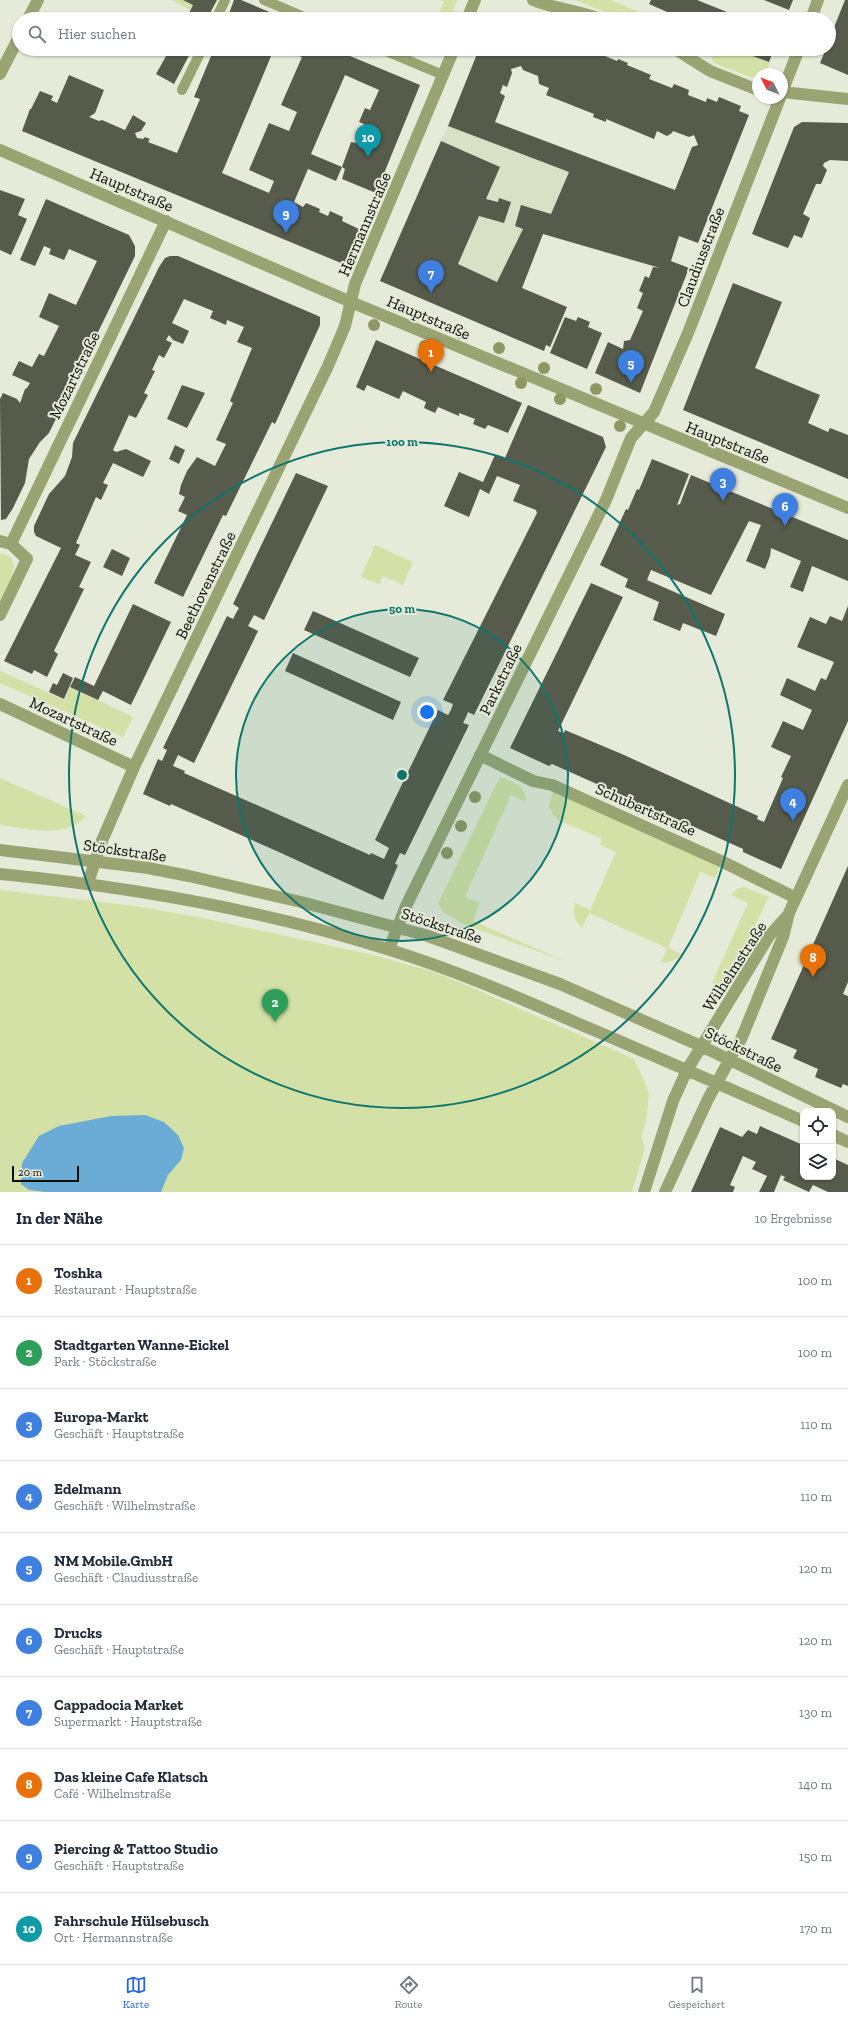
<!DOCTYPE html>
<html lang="de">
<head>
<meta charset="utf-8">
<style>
  body { margin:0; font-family:"Zilla Slab",serif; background:#f6f6f7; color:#1f2937 }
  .controls { position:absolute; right:12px; bottom:12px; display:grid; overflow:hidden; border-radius:8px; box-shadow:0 1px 3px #0004 }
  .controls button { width:36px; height:36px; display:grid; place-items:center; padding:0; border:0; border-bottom:1px solid #e0e1e3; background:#fff; color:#1f2937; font:20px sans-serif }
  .compass { position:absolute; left:752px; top:68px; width:36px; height:36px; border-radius:50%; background:#fff; box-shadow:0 1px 3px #0004; rotate:312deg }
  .scale { position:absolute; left:12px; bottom:10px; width:67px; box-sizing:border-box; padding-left:4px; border:2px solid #0d0e08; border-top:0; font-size:11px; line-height:14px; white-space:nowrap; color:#0d0e08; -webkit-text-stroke:3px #e6ead8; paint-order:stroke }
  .you { position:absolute; left:427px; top:712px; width:14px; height:14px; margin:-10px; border:3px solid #fff; border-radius:50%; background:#1a73e8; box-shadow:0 0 0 6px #1a73e833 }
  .badge { display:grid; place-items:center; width:26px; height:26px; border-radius:50%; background:#2563eb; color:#fff; font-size:13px; font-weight:700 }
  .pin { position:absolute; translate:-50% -33px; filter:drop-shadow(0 1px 2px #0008) }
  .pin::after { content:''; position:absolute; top:21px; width:14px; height:12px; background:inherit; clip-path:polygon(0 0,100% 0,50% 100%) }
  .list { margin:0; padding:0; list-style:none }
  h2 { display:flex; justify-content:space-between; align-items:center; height:52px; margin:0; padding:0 16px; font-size:17px }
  h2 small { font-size:13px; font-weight:400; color:#747a83 }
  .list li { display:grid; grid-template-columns:26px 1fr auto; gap:12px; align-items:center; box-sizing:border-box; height:72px; padding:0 16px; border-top:1px solid #e0e1e3 }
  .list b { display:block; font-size:15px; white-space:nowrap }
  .list p { margin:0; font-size:13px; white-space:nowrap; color:#747a83 }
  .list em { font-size:13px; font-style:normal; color:#747a83 }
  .icon { flex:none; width:22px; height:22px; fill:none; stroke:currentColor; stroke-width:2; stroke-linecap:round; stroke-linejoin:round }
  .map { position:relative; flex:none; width:848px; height:1192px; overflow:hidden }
  .search { position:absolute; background:#fff; box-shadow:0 1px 3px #0004; left:12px; right:12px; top:12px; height:44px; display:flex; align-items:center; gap:10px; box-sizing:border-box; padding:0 14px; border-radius:22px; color:#747a83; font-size:15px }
  .sheet { height:772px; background:#fff }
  nav { display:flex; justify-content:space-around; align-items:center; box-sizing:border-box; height:56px; border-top:1px solid #e0e1e3; background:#fff; font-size:11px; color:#747a83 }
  nav a { display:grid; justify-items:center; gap:2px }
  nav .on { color:#2563eb }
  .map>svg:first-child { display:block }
  .built { fill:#dae0c6 }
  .green { fill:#d4e1a6 }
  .water { fill:#6bacd7 }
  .building { fill:#575b4b; fill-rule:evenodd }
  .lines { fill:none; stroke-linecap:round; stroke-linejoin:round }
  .lane { stroke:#9aa473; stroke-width:10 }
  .street { stroke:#9aa473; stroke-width:12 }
  .tree { fill:#909762 }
  .ring { fill:none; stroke:#0f766e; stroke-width:2 }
  .labels { text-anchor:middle; stroke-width:4; stroke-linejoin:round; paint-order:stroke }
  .street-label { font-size:16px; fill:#0d0e08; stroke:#e6ead8 }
  .centre { fill:#0f766e; stroke:#e6ead8; stroke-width:2 }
  .ring-label { font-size:12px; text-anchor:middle; font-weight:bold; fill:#0f766e; stroke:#e6ead8; stroke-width:4; stroke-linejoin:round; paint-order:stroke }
</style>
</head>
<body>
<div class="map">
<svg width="848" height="1192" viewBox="0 0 848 1192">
  <rect width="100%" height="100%" fill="#e6ead8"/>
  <path class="built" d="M448,126l121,46 -18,42 -30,-8 -6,20 8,3 -26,53 -39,-18 21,-48 25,7 6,-21h-12l-12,-3 14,-32 -59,-26z"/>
  <path class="green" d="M172,0h24l-6,10z
    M440,0h17l-7,19 -12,-4 6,-13z
    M575,0h35l47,19h-34z
    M697,49h37l36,13 -5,12h-7v6l-44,-17 -4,-9z
    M375,545l38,17 -10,23 -20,-9 -4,8 -18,-7z
    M0,553c27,4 6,34 0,48z
    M0,671l65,29 5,-13 63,30 -10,20 -123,-54z
    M500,777c12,5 29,9 25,25l-14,-7 -46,102 15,6 -7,18 92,40 -100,-36 -22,-13 -5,-9z
    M0,778l86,38c-21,24 -58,12 -86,9z
    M553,791l167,75 -5,12 -15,-6 -32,76 14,6c-7,6 -12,9 -21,8l6,-14 -78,-35 -7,15c-7,-7 -10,-15 -7,-25l15,7 26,-58 -16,-7 2,-6 -42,-18 -7,-6 -4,-10z
    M744,887l25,10 -33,67 -14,24 -10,-5 36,-80 -17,-8 6,-6z
    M0,890l135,16 73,13 165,36 58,16 35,14 168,74 15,33 -3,30 -5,15 4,11 -13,44h-632z"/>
  <path class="water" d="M145,1115l19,7 14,13 6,13 -3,12 -13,15 -7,17h-115l-17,-2 -8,-6 1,-21 17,-27 20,-10 52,-10z"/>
  <path class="building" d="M183,0h34l-10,19h-21l7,-14z
    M234,0h7l45,19h-59z
    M651,0h46l35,14 -2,5h-58l2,-4 -25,-11z
    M764,0h29l-4,10z
    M845,0h3v75l-28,-12 6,-14h3v-9z
    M494,12l11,4 1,-4 18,7h-33z
    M170,49l22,1 -18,34 -18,-10z
    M214,49h60l-52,124 47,20 5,-12 -25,-11 20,-47 20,8 8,-19 -16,-7 21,-48 -7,-2 3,-6h35l87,36 -44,108 -34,-14 3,-10 -3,-2 -6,14 -28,-12 -14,33 9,5 3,-4 14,6 -1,3 9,4 2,-5 13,6 -1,4 19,9 -12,30 -8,3 -319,-132 8,-22h1l9,-18 13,5 -2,4 6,3 12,-28 35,15 -9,23 -6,4 10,4 3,-1 23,10 8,-15 13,8 -5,8 -6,2 2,5 6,1 2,-2 5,2 -2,3 29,11 23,-54 -6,-2zM345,75l34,15 -9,20 -5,-2 -6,14 5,2 -3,9 -5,10 -5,-1 -9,25 -31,-13z
    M479,49h96l16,7 2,-5 24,10 1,-2 10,4 -1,2 24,10 -2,4 23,9 2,-4 15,6 -1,5 18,7 1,-4 10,4 2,-5 22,9 -2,5 10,4 -51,128 -19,-7 -8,25 18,7 -49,125 -45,-20 13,-31 15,7 1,-8 6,-1 13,-29 -6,-3 6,-15 -4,-2 6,-15 4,2 4,-11 7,1 -117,-34 -21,54 45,19 -17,40 -4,-2 -2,6 -164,-70 61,-140 59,26 -14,32 12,3 1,-4 12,4 -7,21 -25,-7 -21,48 39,18 26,-53 -8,-3 6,-21 30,9 18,-42 -121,-46zM521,66l2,4 15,6 1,8 10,4 -3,7 48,19 -1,3 13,5v-3l48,20 3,-8 10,5 5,-3 1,-2 16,6 5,-2 4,10 -6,2 -17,43 -180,-68 10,-26 -5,-3 3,-8 4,2 5,-14 -1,-4z
    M752,49h22l-5,13 -19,-7z
    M802,122l46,1v38l-18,-1 -6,3 -1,3 4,4 -6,14h-5l-13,30 7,4 -8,20 -8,-3 -6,13 -36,-14 42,-107z
    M0,190l25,9 -7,16 9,4 -16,36 -11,-5z
    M46,199l83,36 6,11v10l-86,177 -9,9 -11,17 -4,24 -12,25 -7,11 -5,1 -1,-121 3,-6 14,6 3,4 5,-14 2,-1 3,-5 -18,-8 7,-14 13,6 7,-13 5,2 15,-30 -20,-9 10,-24 27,12 21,-44 -28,-12 -5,11 -15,-6 2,-5 -7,-3 -9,20 -15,-6z
    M170,256h8l138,59 4,2v8l-45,99 -3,-2 -46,94 -3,-1 -40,82 -29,-14 33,-68 -9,-4 7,-14 -6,-3 2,-9 6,-14 10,-14 18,9 11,-22 -10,-4 17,-37 -3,-2 22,-53 -15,-6 7,-15 -17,-7 -1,5 -16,-7 3,-7 -29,-12 -12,24 17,8 -6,13 -10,-4 -4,-5 -3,5 6,3 -8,15 -5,-3 -7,15 3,1 -11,22 4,2 -12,23 -7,-3 -16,35 3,2 10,-3 25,12 -8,16 -30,-14 -10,20 5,2 -7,15 -5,-3 -20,46 4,2 -5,10 16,7 -12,25 5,2 -30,62 4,3 -11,23 -13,-7 -2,4 -28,-13 57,-113 -25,-12 -2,-4v-6l15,-32 16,-18 7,-19 1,-14 86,-176 6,-9z
    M733,283l49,19 -27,66 65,27 -12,28 20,9 2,-4 18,7v44l-165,-69z
    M565,317l11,4 2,-4 12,5 -2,5 14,6 -15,36 -37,-16z
    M376,340l146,63 -14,30 -20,-8 -3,4 -12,-5 2,-5 -16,-6v3l-21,-9 -3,6 -11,-5 2,-6 -23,-11 -4,8 -32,-14 -3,6 -8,-4z
    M182,385l23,8 -18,35 -20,-9z
    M528,405l75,32 3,10 -132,268 -6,-3 -2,5 -3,6 6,2 -64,130 -5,-2 -5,11 3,1 -15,35 -102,-47 -110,-49 -1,2 -27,-12 15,-35 4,2 5,-11 -4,-2 64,-132 6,3 3,-6 3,-5 -6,-4 63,-131 32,13 -64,134 -10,-5 -6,11 10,5 -64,132 -16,-8 -5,11 12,5 -1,2 186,82 1,-2 13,6 5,-11 -14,-8 63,-130 10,5 3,-5 2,-6 -10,-4 94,-187 -1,-3 -23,-9 7,-16 -23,-9 -8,18 -9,-5 -11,28 -25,-11 15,-34 24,10 12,-27 10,3z
    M175,445l10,5 -6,14 -10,-5z
    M652,459l37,15 -12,31 3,-1 11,-29 157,65v41l-36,-15 -9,26 -13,-5 11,-26 -30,-13 -1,8 -5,13 -19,-8 15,-36 -12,-4 -38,74 -60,-25 -4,10 78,34 -9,22 -33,-13 -3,8 -27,-11 6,-18 -34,-15 3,-8 -28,-14 26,-56 2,1 9,-21 2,1z
    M112,549l18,9 -8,18 -19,-9z
    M591,583l32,14 -65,134 6,2 1,-3 59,25 134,61 -1,3 7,3 19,-44 -2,-1 10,-21 -20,-9 12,-26 20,9 9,-20 -32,-15 7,-17 28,13 6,-13 5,2 8,-18 -37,-15 13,-30 16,7 4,-8 12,5 6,-15v115l-67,148 -38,-17v-3l-84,-38h-14l-10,-10 -83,-37 -3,2 -39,-18z
    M133,604l38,18 -40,83 -28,-14 -5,9 -28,-13 5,-10 19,9z
    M313,611l106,47 -9,19 -106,-47z
    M293,653l108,49 -8,18 -108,-49z
    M63,673l10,5 -9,21 -15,-7 4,-9 4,2z
    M848,866v116l-5,12 5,2v90l-5,-2 -2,4 -26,-11 3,-8 -25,-11 4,-8 -26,-11z
    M760,1126l43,19v32h30v-19l15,7v27h-20l-15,-7 -4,7 -26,-12 2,-3 -4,-2 -7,17h-15l8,-16 -15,-7 4,-7 -13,-6 -13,29 5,2 -2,5h-42l29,-65 22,10 6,-7 9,4z"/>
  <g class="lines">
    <path class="lane" d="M264,0l45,19
      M216,19l9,-19
      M381,49l62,26
      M182,90l20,-41"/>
    <path class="street" d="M533,0c21,9 45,10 67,19
      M28,19l10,-19
      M467,19l8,-19
      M811,19l7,-19
      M675,49l35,22 48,19
      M0,74l19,-37
      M782,92l66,7
      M782,92l17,-43
      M0,150l351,152 497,206
      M0,541l11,3 16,15 -27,56
      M11,544l155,-323
      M0,704l134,63
      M480,755l53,26 19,4 171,77 73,36
      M0,850l148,18 41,8 112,26 124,33 135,49 141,62 147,71
      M0,874c132,13 260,35 387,75 65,20 128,47 190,74 76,32 151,65 226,98
      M88,883l13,-40 33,-76 194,-401 17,-40 10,-42 99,-235
      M389,949l17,-43 200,-406 25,-62 23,-26 34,-79 92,-235
      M833,1135l15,7
      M644,1192l29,-91 14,-31 82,-134 20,-22
      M665,1192l43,-93 34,-62 41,-100 6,-24 59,-128"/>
  </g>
  <g class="tree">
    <circle cx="399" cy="306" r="6"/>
    <circle cx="374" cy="325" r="6"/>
    <circle cx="461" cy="333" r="6"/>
    <circle cx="425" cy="346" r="6"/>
    <circle cx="499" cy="348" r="6"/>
    <circle cx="544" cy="368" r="6"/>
    <circle cx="521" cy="383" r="6"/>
    <circle cx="596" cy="389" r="6"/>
    <circle cx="560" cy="399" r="6"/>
    <circle cx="620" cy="426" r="6"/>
    <circle cx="475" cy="797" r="6"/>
    <circle cx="461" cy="826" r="6"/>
    <circle cx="447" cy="853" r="6"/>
  </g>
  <circle cx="402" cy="775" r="166" fill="#0f766e" fill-opacity=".12"/>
  <g class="ring">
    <circle cx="402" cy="775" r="166"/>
    <circle cx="402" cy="775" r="333"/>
  </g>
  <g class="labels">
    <g class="street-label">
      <text transform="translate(132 189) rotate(23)" y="6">Hauptstraße</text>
      <text transform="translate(364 224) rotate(-67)" y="6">Hermannstraße</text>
      <text transform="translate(700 257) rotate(-69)" y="6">Claudiusstraße</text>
      <text transform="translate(429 317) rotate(23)" y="6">Hauptstraße</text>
      <text transform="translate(74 375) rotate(-64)" y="6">Mozartstraße</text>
      <text transform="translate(728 442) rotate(22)" y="6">Hauptstraße</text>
      <text transform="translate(205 585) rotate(-64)" y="6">Beethovenstraße</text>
      <text transform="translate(500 679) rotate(-64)" y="6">Parkstraße</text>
      <text transform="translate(74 721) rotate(25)" y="6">Mozartstraße</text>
      <text transform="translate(646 809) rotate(24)" y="6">Schubertstraße</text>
      <text transform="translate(125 850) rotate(8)" y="6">Stöckstraße</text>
      <text transform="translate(442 925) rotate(18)" y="6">Stöckstraße</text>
      <text transform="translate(734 966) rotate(-57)" y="6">Wilhelmstraße</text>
      <text transform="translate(744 1049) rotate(26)" y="6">Stöckstraße</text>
    </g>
  </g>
  <circle cx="402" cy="775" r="6" class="centre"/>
  <g class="ring-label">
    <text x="402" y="446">100 m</text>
    <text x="402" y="613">50 m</text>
  </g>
</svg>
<div class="controls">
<button><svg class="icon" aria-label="locate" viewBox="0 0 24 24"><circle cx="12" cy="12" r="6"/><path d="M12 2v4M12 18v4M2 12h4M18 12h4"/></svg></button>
<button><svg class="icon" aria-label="layers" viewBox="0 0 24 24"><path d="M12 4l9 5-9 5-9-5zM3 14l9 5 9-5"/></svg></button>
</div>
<svg class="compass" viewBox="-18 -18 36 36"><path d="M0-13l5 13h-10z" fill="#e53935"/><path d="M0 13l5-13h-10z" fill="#747a83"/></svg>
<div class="scale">20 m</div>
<div class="you"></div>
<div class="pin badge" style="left:431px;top:372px;background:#e8710a">1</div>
<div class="pin badge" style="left:275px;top:1022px;background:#2e9e5b">2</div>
<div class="pin badge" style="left:723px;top:501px;background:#3f7fe0">3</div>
<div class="pin badge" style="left:793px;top:821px;background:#3f7fe0">4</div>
<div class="pin badge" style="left:631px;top:383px;background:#3f7fe0">5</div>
<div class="pin badge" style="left:785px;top:526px;background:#3f7fe0">6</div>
<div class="pin badge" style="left:431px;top:293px;background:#3f7fe0">7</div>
<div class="pin badge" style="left:813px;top:977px;background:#e8710a">8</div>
<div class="pin badge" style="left:286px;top:233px;background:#3f7fe0">9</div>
<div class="pin badge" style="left:368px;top:157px;background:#0f9aa8">10</div>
<div class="search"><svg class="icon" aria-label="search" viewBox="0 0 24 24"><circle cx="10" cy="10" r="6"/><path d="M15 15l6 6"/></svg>Hier suchen</div>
</div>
<section class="sheet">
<h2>In der Nähe<small>10 Ergebnisse</small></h2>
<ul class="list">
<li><span class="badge" style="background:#e8710a">1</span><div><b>Toshka</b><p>Restaurant · Hauptstraße</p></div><em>100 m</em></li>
<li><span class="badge" style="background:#2e9e5b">2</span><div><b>Stadtgarten Wanne-Eickel</b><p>Park · Stöckstraße</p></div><em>100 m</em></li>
<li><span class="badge" style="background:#3f7fe0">3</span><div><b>Europa-Markt</b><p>Geschäft · Hauptstraße</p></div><em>110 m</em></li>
<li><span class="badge" style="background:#3f7fe0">4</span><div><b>Edelmann</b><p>Geschäft · Wilhelmstraße</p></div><em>110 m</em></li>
<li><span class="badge" style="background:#3f7fe0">5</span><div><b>NM Mobile.GmbH</b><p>Geschäft · Claudiusstraße</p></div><em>120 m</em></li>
<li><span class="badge" style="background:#3f7fe0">6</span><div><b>Drucks</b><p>Geschäft · Hauptstraße</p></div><em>120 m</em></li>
<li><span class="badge" style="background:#3f7fe0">7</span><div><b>Cappadocia Market</b><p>Supermarkt · Hauptstraße</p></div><em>130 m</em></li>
<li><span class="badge" style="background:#e8710a">8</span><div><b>Das kleine Cafe Klatsch</b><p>Café · Wilhelmstraße</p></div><em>140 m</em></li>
<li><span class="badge" style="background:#3f7fe0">9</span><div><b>Piercing &amp; Tattoo Studio</b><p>Geschäft · Hauptstraße</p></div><em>150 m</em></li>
<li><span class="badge" style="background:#0f9aa8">10</span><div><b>Fahrschule Hülsebusch</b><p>Ort · Hermannstraße</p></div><em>170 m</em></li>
</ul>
</section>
<nav>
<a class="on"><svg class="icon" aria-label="map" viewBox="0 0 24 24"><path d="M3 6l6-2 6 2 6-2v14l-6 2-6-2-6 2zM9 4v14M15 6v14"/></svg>Karte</a>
<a><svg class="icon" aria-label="directions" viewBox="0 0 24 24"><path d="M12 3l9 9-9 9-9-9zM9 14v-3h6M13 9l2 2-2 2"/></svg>Route</a>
<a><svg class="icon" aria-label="saved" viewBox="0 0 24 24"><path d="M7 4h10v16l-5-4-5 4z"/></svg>Gespeichert</a>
</nav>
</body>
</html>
